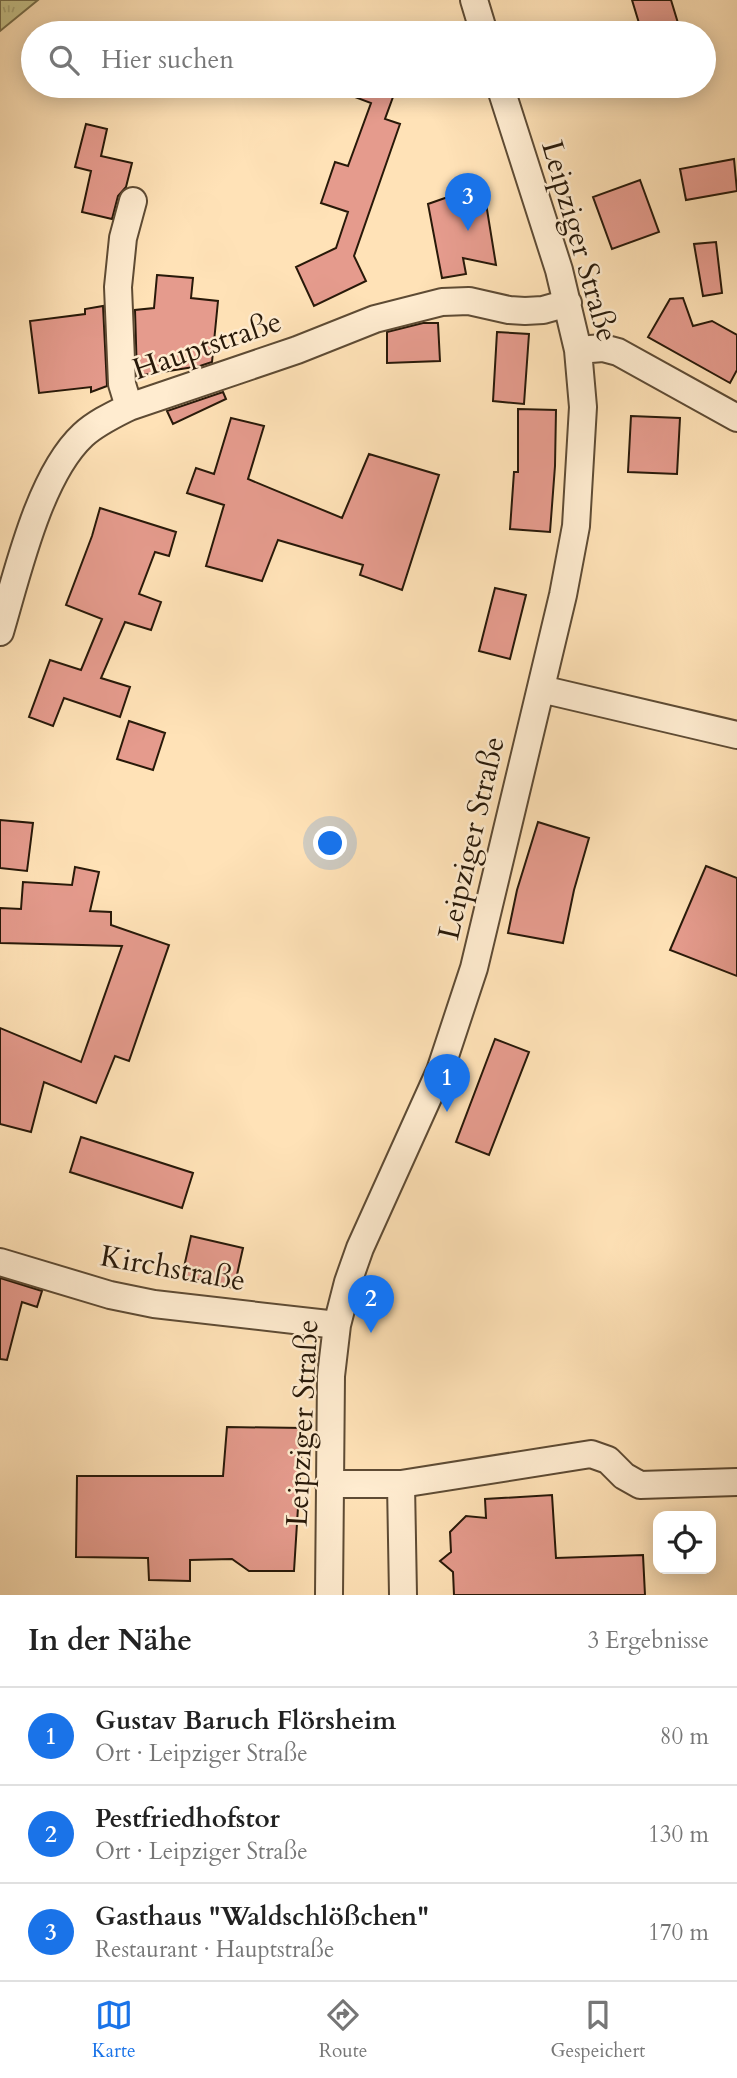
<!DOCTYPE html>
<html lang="de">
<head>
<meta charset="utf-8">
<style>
  body { margin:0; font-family:Cardo,serif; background:#f2f2f2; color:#222 }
  .controls { position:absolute; right:21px; bottom:21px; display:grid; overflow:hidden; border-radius:14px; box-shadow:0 4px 18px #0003 }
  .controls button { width:63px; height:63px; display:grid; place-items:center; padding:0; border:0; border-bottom:2px solid #e0e0e0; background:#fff; color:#222; font:35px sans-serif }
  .you { position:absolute; left:331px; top:844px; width:24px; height:24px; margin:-18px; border:5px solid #fff; border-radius:50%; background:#1a73e8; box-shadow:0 0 0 10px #1a73e833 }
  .badge { display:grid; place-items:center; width:46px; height:46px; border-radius:50%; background:#1a73e8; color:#fff; font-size:23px; font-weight:700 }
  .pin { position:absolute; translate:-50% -58px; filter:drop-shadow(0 2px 4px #0008) }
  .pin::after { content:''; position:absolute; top:37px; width:24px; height:21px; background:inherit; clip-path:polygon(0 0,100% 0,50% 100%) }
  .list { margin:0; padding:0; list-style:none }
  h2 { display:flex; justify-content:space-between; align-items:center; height:91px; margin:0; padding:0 28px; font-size:30px }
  h2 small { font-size:23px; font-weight:400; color:#767676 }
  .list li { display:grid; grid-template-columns:46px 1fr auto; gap:21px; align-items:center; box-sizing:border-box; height:98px; padding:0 28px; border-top:2px solid #e0e0e0 }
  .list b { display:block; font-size:26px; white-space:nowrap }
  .list p { margin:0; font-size:23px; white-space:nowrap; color:#767676 }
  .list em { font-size:23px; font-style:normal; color:#767676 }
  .icon { flex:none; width:38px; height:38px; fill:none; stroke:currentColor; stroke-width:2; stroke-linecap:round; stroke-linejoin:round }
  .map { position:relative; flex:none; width:737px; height:1595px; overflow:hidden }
  .search { position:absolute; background:#fff; box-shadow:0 4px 18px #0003; left:21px; right:21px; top:21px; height:77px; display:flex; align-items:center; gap:18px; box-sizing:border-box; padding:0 24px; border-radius:38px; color:#767676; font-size:26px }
  .sheet { height:385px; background:#fff }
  nav { display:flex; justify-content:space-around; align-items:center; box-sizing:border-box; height:98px; border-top:2px solid #e0e0e0; background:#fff; font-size:19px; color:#767676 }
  nav a { display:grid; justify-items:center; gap:4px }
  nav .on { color:#1a73e8 }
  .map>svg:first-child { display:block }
  .grass { fill:url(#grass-tufts); stroke:#776e4a; stroke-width:2 }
  .building { fill:#e59b8d; stroke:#281909; stroke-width:2 }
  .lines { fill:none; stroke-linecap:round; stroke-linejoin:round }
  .minor-casing { stroke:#5e4b34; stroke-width:30 }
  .minor { stroke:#ffecd0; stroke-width:26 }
  .labels { text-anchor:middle; stroke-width:5; stroke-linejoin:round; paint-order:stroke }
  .street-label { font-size:30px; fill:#281909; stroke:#ffecd0 }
</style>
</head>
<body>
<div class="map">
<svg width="737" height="1595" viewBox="0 0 737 1595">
  <defs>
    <pattern id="grass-tufts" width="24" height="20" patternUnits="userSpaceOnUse" patternTransform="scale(1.75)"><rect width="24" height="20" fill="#c6c28a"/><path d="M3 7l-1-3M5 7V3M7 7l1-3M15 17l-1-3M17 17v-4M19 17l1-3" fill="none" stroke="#aaa676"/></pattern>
  </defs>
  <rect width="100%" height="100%" fill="#ffe2b7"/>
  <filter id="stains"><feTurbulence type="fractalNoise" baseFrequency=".00286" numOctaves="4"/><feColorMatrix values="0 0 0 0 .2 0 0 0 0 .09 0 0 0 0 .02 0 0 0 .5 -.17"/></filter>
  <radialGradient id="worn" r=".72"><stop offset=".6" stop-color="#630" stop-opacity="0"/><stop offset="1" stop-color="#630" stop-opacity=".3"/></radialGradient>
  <path class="grass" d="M0,0h38l-38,31z"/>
  <path class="building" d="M632,0h39l10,33h-39z
    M332,86h65l-12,33 15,5 -46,132 12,25 -52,25 -18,-39 40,-19 12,-36 -27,-9 14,-41 13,4 23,-63 -40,-15z
    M86,124l21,5 -6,27 31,7 -6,24 -8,9 -6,23 -30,-7 9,-41 -16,-4z
    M734,159l3,32 -51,9 -6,-31z
    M640,180l19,52 -47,17 -19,-52z
    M465,191h19l12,74 -33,-7 3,16 -24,4 -14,-74z
    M716,242l6,51 -19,3 -9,-52z
    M157,275l36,3 -2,20 27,3 -6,61 -12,4 -63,10 -2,-66 19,-2z
    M683,298l10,28 19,-5 25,14v35l-7,13 -82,-46 22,-38z
    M103,306l4,80 -16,6v-5l-52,6 -9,-72 55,-7v-5z
    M423,323h15l2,38 -53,2v-31z
    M497,332l32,2 -5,70 -31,-3z
    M223,392l3,7 -53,25 -6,-13z
    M518,409l38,1 -1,56 -5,66 -40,-3 4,-57h4z
    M631,416l49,2 -3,56 -49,-2z
    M231,418l33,8 -16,53 94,39 27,-64 70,21 -37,115 -42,-15 3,-10 -85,-25 -16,41 -56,-15 18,-61 -37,-12 9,-25 18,6z
    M100,508l76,24 -7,24 -14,-4 -16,42 22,8 -10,28 -26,-8 -24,56 29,9 -10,30 -56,-19 -11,28 -24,-9 21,-57 31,10 21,-51 -36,-14 26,-69z
    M495,588l31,7 -16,64 -31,-8z
    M129,721l36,12 -12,37 -36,-11z
    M0,820l33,3 -6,48 -27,-3z
    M538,822l51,16 -15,52 -11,53 -55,-10 9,-43z
    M706,866l31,12v98l-67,-26z
    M75,867l24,5 -9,39 21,1v13l58,20 -40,116 -14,-5 -19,47 -52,-21 -13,50 -31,-8v-96l81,34 41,-116 -122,-3v-35l21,1 2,-27 49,3z
    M495,1039l34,13 -40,103 -33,-13z
    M81,1137l112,36 -11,35 -112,-36z
    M191,1236l52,12 -9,40 -52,-12z
    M0,1278l42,13 -5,16 -15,-5 -15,58 -7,-1z
    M227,1427l76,1 -9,143h-45l-17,-12 -42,1v21l-41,-1 -1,-22 -72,-1 1,-81h146z
    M552,1495l4,63 87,-3 2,40h-191l-1,-23 -13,-11 11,-9 -1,-20 16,-16 20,2 -1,-19z"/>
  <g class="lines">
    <g class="minor-casing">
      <path id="minor" d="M474,0l10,33
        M578,350l25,-2 15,4 119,66
        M129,407l-7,-23 -4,-97 5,-49 10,-37
        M0,632c17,-57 39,-156 83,-197 13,-12 30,-20 46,-28l168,-57 78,-31 67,-17 27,-1 40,9 16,1 18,-1 25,-7
        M541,689l196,46
        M0,1262l110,33 44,9 183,21
        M329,1484h72l190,-30 17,6 16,16 16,9 97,-3
        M401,1484l2,111
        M329,1595l2,-219 6,-51 11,-43 12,-34 80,-177 34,-103 89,-373 13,-69 7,-119 -5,-57 -19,-80 -59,-184"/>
    </g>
    <use href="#minor" class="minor"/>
  </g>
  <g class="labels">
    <g class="street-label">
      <text transform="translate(580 241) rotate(74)" y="10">Leipziger Straße</text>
      <text transform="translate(207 345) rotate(-19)" y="10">Hauptstraße</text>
      <text transform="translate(471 838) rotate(-77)" y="10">Leipziger Straße</text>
      <text transform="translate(173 1268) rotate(10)" y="10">Kirchstraße</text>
      <text transform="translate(302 1423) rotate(-87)" y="10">Leipziger Straße</text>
    </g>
  </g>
  <rect width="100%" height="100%" filter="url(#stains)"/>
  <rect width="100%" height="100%" fill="url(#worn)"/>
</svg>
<div class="controls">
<button><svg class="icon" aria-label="locate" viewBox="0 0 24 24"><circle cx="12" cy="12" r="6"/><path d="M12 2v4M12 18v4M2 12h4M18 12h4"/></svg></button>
</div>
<div class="you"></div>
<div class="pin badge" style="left:447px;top:1112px">1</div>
<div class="pin badge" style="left:371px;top:1333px">2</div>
<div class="pin badge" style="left:468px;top:231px">3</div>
<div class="search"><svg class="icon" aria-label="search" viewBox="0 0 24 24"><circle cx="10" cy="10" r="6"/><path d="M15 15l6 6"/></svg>Hier suchen</div>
</div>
<section class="sheet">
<h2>In der Nähe<small>3 Ergebnisse</small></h2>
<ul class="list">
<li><span class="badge">1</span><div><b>Gustav Baruch Flörsheim</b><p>Ort · Leipziger Straße</p></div><em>80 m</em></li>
<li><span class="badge">2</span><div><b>Pestfriedhofstor</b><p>Ort · Leipziger Straße</p></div><em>130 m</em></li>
<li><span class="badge">3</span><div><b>Gasthaus &quot;Waldschlößchen&quot;</b><p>Restaurant · Hauptstraße</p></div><em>170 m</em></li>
</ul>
</section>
<nav>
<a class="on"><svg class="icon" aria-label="map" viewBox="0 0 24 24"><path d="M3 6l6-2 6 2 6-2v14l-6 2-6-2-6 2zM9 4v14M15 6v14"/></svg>Karte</a>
<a><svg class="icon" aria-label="directions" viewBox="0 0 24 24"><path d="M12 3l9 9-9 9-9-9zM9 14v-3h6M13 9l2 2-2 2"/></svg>Route</a>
<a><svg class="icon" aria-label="saved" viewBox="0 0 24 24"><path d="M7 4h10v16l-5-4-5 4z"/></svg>Gespeichert</a>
</nav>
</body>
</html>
